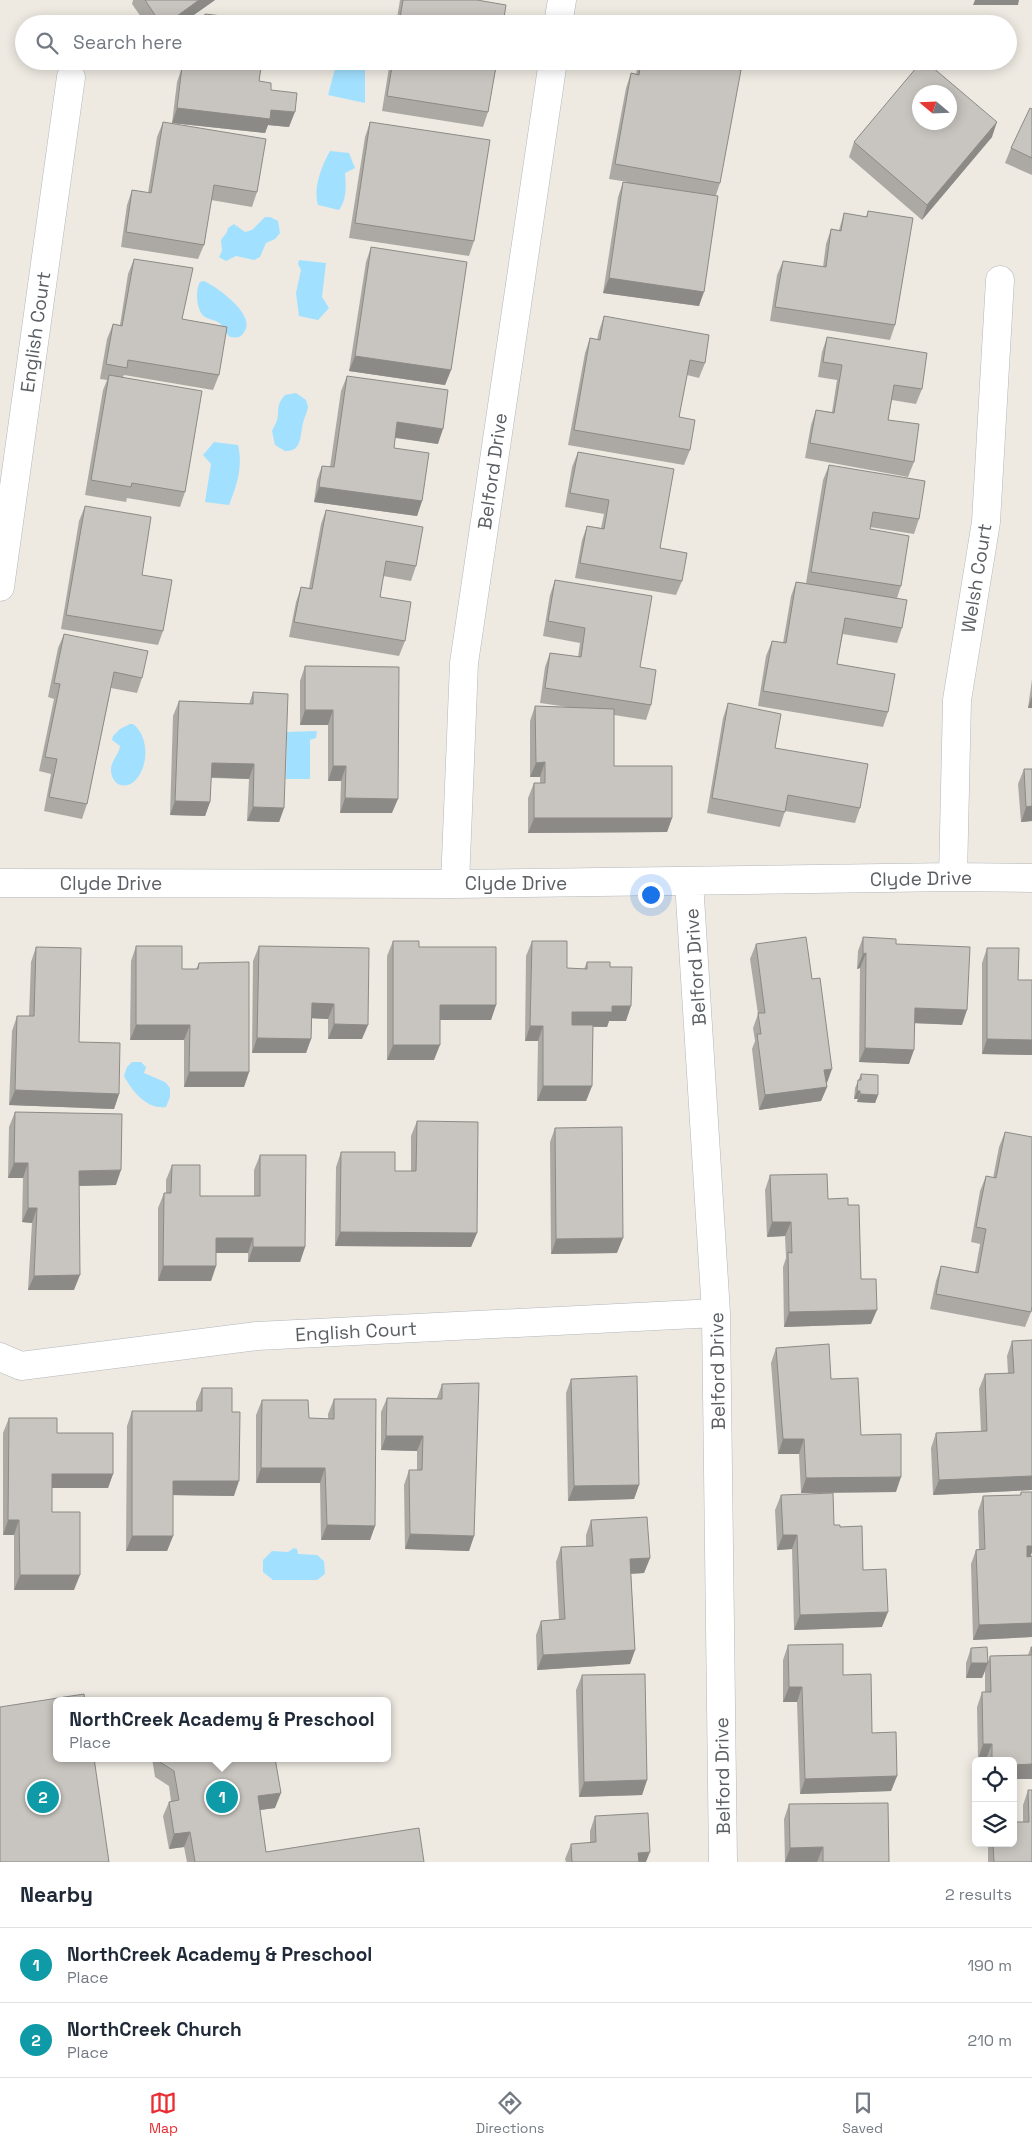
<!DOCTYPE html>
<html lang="en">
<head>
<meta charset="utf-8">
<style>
  body { margin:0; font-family:"Space Grotesk",sans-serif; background:#f6f6f7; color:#1f2937 }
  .controls { position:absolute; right:15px; bottom:15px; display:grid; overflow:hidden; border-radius:8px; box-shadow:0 2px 12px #0003 }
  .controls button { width:45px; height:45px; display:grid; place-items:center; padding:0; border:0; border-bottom:1px solid #e0e1e3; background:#fff; color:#1f2937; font:25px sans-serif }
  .compass { position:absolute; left:912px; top:85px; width:45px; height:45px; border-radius:50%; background:#fff; box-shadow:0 2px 12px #0003; rotate:289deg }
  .you { position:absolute; left:650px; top:894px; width:18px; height:18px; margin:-12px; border:4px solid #fff; border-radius:50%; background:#1a73e8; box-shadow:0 0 0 8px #1a73e833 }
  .badge { display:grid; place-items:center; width:32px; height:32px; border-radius:50%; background:#e92d32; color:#fff; font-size:16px; font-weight:700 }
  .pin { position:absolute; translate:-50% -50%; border:2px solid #fff; box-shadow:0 1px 5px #0006 }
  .popup { position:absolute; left:53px; top:1697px; width:338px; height:65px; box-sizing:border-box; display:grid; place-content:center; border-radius:8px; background:#fff; filter:drop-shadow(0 1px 4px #0005); font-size:16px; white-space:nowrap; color:#747a83 }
  .popup b { font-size:19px; color:#1f2937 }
  .popup::after { content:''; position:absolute; left:50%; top:100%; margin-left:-10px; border:10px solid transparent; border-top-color:#fff }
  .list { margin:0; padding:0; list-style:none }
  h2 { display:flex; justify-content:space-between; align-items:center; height:65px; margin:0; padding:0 20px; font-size:21px }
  h2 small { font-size:16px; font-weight:400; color:#747a83 }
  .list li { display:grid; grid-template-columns:32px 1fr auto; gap:15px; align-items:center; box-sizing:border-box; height:75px; padding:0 20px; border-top:1px solid #e0e1e3 }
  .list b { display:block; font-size:19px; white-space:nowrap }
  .list p { margin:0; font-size:16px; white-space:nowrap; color:#747a83 }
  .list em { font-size:16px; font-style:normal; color:#747a83 }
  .icon { flex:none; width:28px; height:28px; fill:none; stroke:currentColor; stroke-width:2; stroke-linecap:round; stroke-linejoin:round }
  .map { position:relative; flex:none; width:1032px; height:1862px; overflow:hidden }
  .search { position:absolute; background:#fff; box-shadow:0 2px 12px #0003; left:15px; right:15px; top:15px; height:55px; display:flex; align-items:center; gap:12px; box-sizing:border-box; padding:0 18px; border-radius:28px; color:#747a83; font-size:19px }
  .sheet { height:215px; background:#fff }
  nav { display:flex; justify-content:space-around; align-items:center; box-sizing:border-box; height:70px; border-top:1px solid #e0e1e3; background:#fff; font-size:14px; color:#747a83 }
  nav a { display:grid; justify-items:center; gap:2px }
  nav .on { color:#e92d32 }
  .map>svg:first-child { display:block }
  .water { fill:#a1e0ff }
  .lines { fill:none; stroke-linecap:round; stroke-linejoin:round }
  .street-casing { stroke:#b3b6ba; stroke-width:29 }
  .street { stroke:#fff; stroke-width:28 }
  .wall { fill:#aca9a5 }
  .shaded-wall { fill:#8c8a86 }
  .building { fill:#c8c5c0; stroke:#8c8a86; fill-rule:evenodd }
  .labels { text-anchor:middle; stroke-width:4; stroke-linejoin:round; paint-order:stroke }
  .street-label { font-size:19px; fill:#5b5f63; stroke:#fff }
</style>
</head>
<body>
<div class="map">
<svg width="1032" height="1862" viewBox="0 0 1032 1862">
  <rect width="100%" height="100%" fill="#eeeae2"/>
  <path class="water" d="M337,61h35l-7,8v34l-37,-8z
    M330,151l19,2 6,15 -10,5c1,13 2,26 -6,37l-21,-5c-5,-17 3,-38 12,-54z
    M265,217h5l8,4 2,12 -5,6 -9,4 -6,14 -6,3 -18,-4 -10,5 -7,-4 3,-6 -1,-11 6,-8 1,-4 6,-4 11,8 7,-2z
    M299,260l27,3 -4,34 7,11 -11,12 -19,-4 -3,-23 5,-23 -3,-6z
    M204,281c13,6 53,34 40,51 -3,6 -8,6 -14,5l-5,-5 -4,-8c-5,-4 -11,-4 -16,-7 -9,-5 -10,-28 -5,-35z
    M296,393l10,7 2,7c-1,6 -4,11 -5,16 -3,13 -1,29 -18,28l-10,-6 -3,-14c1,-3 3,-5 4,-8 5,-11 -2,-16 9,-28z
    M214,442l24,3c5,22 -1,40 -9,60l-24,-3 6,-38 -8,-9z
    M130,724h3c15,11 16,38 5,53 -10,15 -28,9 -27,-9 1,-8 8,-14 9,-22l-8,-6 1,-4 7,-7z
    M317,731l-1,7 -6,2v39h-24l1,-47z
    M132,1062h9l5,5 -2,6 21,9 5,6v9l-4,10c-19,3 -34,-16 -42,-31l3,-9z
    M294,1548l3,1 1,5 19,1 7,6 1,13 -8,6h-44l-10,-8v-12l9,-9 16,1z"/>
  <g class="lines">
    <g class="street-casing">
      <path id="street" d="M558,24l4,-24
        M0,587l71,-510
        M953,877l4,-177 29,-178 14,-242
        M689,882l27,431 7,549
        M0,883l455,1 498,-7 79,1
        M455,884l9,-221 89,-602
        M0,1357l21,9 236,-30 459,-23"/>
    </g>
    <use href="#street" class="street"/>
  </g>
  <path class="wall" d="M133,0h82l-34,24h-35l-14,-20z
    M400,0h77l26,24h-107z
    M205,14l61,10h-65z
    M196,61h66l-3,20 12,9 18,37 -21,-2 -3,8 -93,-10 5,-41 5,-15 13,1z
    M390,61h107l-9,51 -5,15 -101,-16z
    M639,61h49l32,122 -4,12 -17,111 -96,-13 15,-96 5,-15h5l-19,-3 17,-91 5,-15 5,1z
    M1032,109v66l-27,-12 6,-15z
    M163,122l94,70 -5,15 -41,-7 -7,45 -6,14 -77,-12 6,-42 5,-15 16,3 9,-56z
    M370,122l104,119 -5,15 -120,-18 16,-101z
    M992,137l-70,83 -73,-63 5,-15z
    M868,211l27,114 -5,15 -120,-19 7,-46 6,-14 40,6 3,-23 5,-15 8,1 5,-17 22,4z
    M371,247l80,123 -6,15 -96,-14 17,-109z
    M134,259l48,60 37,56 -6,15 -89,-15 -1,2 62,115 -5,15 -53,-9 -1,4 -41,-7 18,-105 4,-10 -7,-1 7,-40 6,-15 7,1 8,-51z
    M604,316l101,47 -6,15 -12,-3 -8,42 11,33 -6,15 -116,-20 17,-92 5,-15 7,2 2,-9z
    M827,337l95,52 -6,15 -24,-4 -4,20 26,42 -6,15 -103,-19 6,-33 5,-15 16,2 5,-32 -19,-3 4,-25z
    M347,376l91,68 -43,-6 -1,10 28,53 -5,15 -103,-14 3,-22 5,-14 8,1 11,-76z
    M578,452l82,96 22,33 -6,14 -101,-17 7,-38 5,-14 14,2 3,-14 -39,-7 7,-40z
    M829,465l90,54 -5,15 -44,-7v2l31,57 -4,12 5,30 -5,15 -54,-9 -6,30 51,48 -5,15 -125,-21 8,-50 6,-15 11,2 8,-47 5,-14 10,1 17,-103z
    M85,506l57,69 21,56 -5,14 -97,-16 18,-108z
    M326,510l90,56 -5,15 -28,-5 -3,21 25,44 -6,15 -110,-19 7,-35 5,-15 8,1 12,-64z
    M555,580l85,87 11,38 -5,15 -32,-5v51l58,52 -5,14 -139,1v-35l6,-15h6v-6h-10v-56l5,-15 33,1 -28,-4 5,-36 5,-14 28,4 2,-14 -37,-7 7,-41z
    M64,634l78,44 -5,15 -26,-5 -24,116 -5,15 -38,-8 7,-37 -12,-3 15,-72 -6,-2 10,-49z
    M305,666l94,1 -7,146h-52l1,-32h-13v-56h-28v-44z
    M1032,679v29h-4z
    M253,692l31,116 -5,14 -32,-1 2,-42 -38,-1 -1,24 -5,14 -35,-1 3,-99 6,-15 70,3z
    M728,703l47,45 85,60 -5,15 -70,-12 -5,16 -73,-14 16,-95z
    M1024,769h8v52l-11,1 -3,-38z
    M863,937l33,7 66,81 -47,-2 -6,41 -50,-2 1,-94 -3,1 1,-18z
    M393,941l26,6 77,58 -5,15h-51l-6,40h-47v-104z
    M532,941l35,27 17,1 3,-7 23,5 16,54h-17l-2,6h-14l-1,59 -6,15h-49l1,-60h-13l1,-85z
    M756,944l71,139h-1l1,4 -6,14 -62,9 -7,-61 3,-8 -2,-13 5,-14 -8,-55z
    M136,946l46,23h14l3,-6 50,109 -5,15h-60v-47h-54l1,-79z
    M259,946l110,2 -7,91h-34v-20l-16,-1 -1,21 -5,14h-54l1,-92z
    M36,947l43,95 40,52 -5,15 -105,-4 3,-74 5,-15h12l2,-54z
    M987,948l31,32h14v75l-50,-1v-91z
    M861,1074l17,21 -3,8 -18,-1 1,-3h-4l1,-11z
    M15,1112l101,73 -37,1 -5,104h-46l4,-67 -10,-1 1,-44h-15l1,-51z
    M417,1121l60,112 -6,14 -136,-1 1,-79 5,-15 54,19h16v-35z
    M555,1128l62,125 -66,1 -1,-112z
    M1005,1132l26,180 -6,15 -95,-18 6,-28 5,-15 34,6 5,-28 -9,-2 9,-51 6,-15 7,2 6,-31z
    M260,1155l45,92 -5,15h-52v-9h-32v13l-5,15h-53v-73l6,-15h2v-13l6,-15 28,31h54v-26z
    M770,1175l58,24 20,6 13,74 10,45 -87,3 -1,-60 3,-9 -1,-22 -18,1 -2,-47z
    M1032,1340v150l-99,5 -2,-47 5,-15 45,-2 -2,-42 6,-15 23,-1 -1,-17 5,-15z
    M776,1348l55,31 30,56 35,57 -95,1 -2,-39h-21l-7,-91z
    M571,1379l68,106 -5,14 -66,2 -2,-108z
    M442,1384l32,152 -5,15 -64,-2 -1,-64 5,-15h8v-19l-36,-1v-38l6,-14h50z
    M202,1388l30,24 2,84 -61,-1v41l-6,15h-41l1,-125 5,-15h64v-9z
    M334,1399l41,127 -5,14h-49l-1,-57h-64v-68l6,-15 47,18 19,1v-5z
    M9,1418l48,15 56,41 -5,14h-56v24l22,78h-60v-55h-11v-102z
    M1021,1492h11v60l-2,4h2v81l-59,3 -2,-76 5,-14 3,-1 -1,-38 5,-15 37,-1z
    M781,1495l53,30 6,2 23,43 19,57 -88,3 -2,-81 -15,1 -2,-40z
    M591,1520l59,38 -6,15 -13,1 4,76 -5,14 -93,6 -1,-35 5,-14 18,-1 -3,-58 5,-15 25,-1v-11z
    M788,1645l55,30 29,58 25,43 -6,15 -91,3 -3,-92h-14v-42z
    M1031,1647l1,132 -19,-18h-27v-2h-8l-1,-52 5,-15h3v-21l-3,7h-16v-15l5,-15 17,14 2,-6 38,-1z
    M582,1675l65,105 -5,15 -63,2 -3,-107z
    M152,1758h101l1,3 21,47 -15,2 6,42 158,10h-237l-3,-15 -15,2 -6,-33 6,-14 2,-1 -2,-15 -14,-9z
    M1028,1790l4,72h-44v-19h25l10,-21v-17z
    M789,1804l100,58h-104l-1,-43z
    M595,1816l51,46h-80l-1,-3 6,-15 19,-1v-12z"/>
  <path class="shaded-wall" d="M199,0h16l-34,24h-15z
    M975,0h44l-1,5h-45z
    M177,108l94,2 24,2 -6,15 -21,-2 -3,8 -93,-10z
    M997,122l-5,15 -70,83 5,-15z
    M609,278l95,14 -5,14 -96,-13z
    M355,356l96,14 -6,15 -96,-14z
    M397,422l46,7 -5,15 -46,-7z
    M319,487l103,14 -5,15 -103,-14z
    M1032,696v12h-4z
    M305,710h28l-5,15h-28z
    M545,762l-5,15h-10l6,-14z
    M212,763l42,1 -5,15 -43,-2z
    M333,766h13l-5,15h-13z
    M345,798l53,1 -6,14h-52z
    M175,801l35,1 -5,14 -35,-1z
    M1032,806v15l-11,1 5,-15z
    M253,807l31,1 -5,14 -32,-1z
    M534,818h138l-5,14 -139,1z
    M866,953l-6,15 -3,1 6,-15z
    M312,1003l22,1 -6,15 -22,-1z
    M440,1005h56l-5,15h-56z
    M612,1006h19l-5,15h-17l-2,6 -40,-1 5,-14z
    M915,1008l52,2 -5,15 -52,-2z
    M334,1024l34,1 -6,14h-34z
    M136,1025h54l-6,15h-54z
    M530,1026h13l-5,15h-13z
    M257,1038l54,1 -5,14h-54z
    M987,1039l45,1v15l-50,-1z
    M393,1045h47l-6,15h-47z
    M865,1048l49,2 -5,14 -50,-2z
    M832,1069l-5,14 -8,1 5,-14z
    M189,1072h60l-5,15h-60z
    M543,1086h49l-6,15h-49z
    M827,1087l-6,14 -62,9 6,-15z
    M15,1090l104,4 -5,15 -105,-4z
    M857,1091h3l-2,8h-4z
    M860,1094l18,1 -3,8 -18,-1z
    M14,1163h14l-5,15h-15z
    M121,1170l-5,15 -42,1 5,-15z
    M28,1208h9l-5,15 -10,-1z
    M772,1222h19l-6,14 -18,1z
    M340,1232l137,1 -6,14 -136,-1z
    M216,1238h37l-5,15h-37z
    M623,1238l-6,15 -66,1 5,-15z
    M253,1247h52l-5,15h-52z
    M163,1266h53l-5,15h-53z
    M80,1275l-6,15h-46l6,-14z
    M877,1310l-6,14 -87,3 5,-15z
    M386,1436h37l-6,15 -36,-1z
    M783,1439h21l-5,15h-21z
    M261,1468h64l-5,15h-64z
    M52,1474h61l-5,14h-61z
    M1032,1476v14l-99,5 6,-15z
    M901,1477l-5,15 -95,1 5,-15z
    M173,1481h66l-5,15 -67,-1z
    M639,1485l-5,14 -66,2 6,-15z
    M8,1520h11l-5,15h-11z
    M327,1525l48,1 -5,14h-49z
    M410,1534l64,2 -5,15 -64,-2z
    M783,1535h14l-5,14 -15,1z
    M132,1536h41l-6,15h-41z
    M1032,1541v11l-3,9 -7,-1 5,-14z
    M650,1558l-6,15 -19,1 5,-15z
    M20,1575h60l-6,15h-60z
    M888,1612l-6,15 -88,3 6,-15z
    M1032,1623v14l-59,3 6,-15z
    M635,1650l-5,14 -93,6 6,-15z
    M971,1663h17l-6,15h-16z
    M789,1687h13l-5,15h-14z
    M983,1744h9l-6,15h-8z
    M1032,1764v15h-19v-14z
    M897,1776l-6,15 -91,3 5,-15z
    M647,1780l-5,15 -63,2 5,-15z
    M281,1793l-6,15 -22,3 5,-15z
    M190,1832l-6,15 -15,2 5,-15z
    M823,1847l-6,15h-32l5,-14z
    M650,1852l-4,10h-11l3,-9z"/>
  <path class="building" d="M145,0h54l-33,24h-5z
    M403,0h74l29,5 -3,19h-104z
    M205,14l61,7v3h-62z
    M200,61h62l-3,20 12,2v7l26,3 -2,19 -24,-2 -1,9 -93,-11 5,-41 17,2z
    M393,61h104l-9,51 -101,-16z
    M641,61h47l53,9 -21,113 -105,-19 16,-91 8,2z
    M922,61h3l72,61 -70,83 -73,-63zM920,92h30v30h-30z
    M1030,108l2,1v49l-21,-10z
    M163,122l103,17 -9,53 -43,-7 -10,60 -78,-13 6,-42 19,3z
    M370,122l120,18 -16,101 -119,-18z
    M623,182l95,14 -14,96 -95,-14z
    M868,211l45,7 -18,107 -120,-18 8,-46 43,6 5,-38 10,2 3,-18 23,4z
    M371,247l96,15 -16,108 -96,-14z
    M134,259l59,9 -11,51 45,8 -8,48 -91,-15 -1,8 -21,-4 7,-40 9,2z
    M604,316l105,19 -4,28 -15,-3 -11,57 16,3 -5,30 -116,-20 16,-92 10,2z
    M827,337l100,16 -5,36 -28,-4 -6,35 31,4 -5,38 -104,-19 6,-33 18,3 8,-48 -19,-3z
    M109,375l93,16 -17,101 -53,-9 -1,4 -40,-7z
    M347,376l101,14 -5,39 -46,-7 -3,26 35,5 -7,48 -103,-14 3,-21 12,1z
    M578,452l96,17 -14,79 27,5 -5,28 -102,-18 7,-37 17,3 5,-29 -39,-7z
    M829,465l96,16 -6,38 -46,-7 -3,17 39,7 -8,50 -90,-14z
    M85,506l66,11 -9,58 30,5 -9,51 -97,-16z
    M326,510l97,17 -7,39 -30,-5 -6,36 31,5 -6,39 -111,-19 7,-35 11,2z
    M555,580l97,16 -12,71 16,3 -5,35 -106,-17 5,-35 31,4 4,-29 -37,-7z
    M796,582l111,18 -5,28 -57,-10 -8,46 58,10 -7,38 -125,-21 9,-50 14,2z
    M64,634l84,17 -6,27 -28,-6 -27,132 -38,-7 8,-38 -12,-2 15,-73 -6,-1z
    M305,666l94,1 -1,132 -53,-1 1,-32h-13v-56h-28z
    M253,692l35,2 -4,114 -31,-1 1,-43 -42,-1 -2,39 -35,-1 4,-100 74,3z
    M728,703l53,11 -6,34 93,16 -8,44 -72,-13 -3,17 -73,-14z
    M535,706l79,3v57h58v52h-138v-35h11v-21l-9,1z
    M1024,769h8v37l-6,1z
    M806,937l6,42 8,-1 12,91 -8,1 3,17 -62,8 -8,-61h4l-3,-21h7l-9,-69z
    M863,937l33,2v5l74,3 -3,63 -52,-2 -1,42 -49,-2 1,-95 -3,1z
    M393,941h26v6h77v58h-56v40h-47z
    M532,941h35v27l20,1v-7h23v5h22l-1,39h-19v6h-40v13h21l-1,61h-49v-60h-13z
    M136,946h46v23h16l1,-6 50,-1v110h-60l1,-47h-54z
    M259,946l110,2 -1,77 -34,-1v-20l-22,-1 -1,36 -54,-1z
    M36,947l45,1 -2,94 41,1 -1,51 -104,-4 2,-74h17z
    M987,948h32l-1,32h14v60l-45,-1z
    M861,1074l17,1v20l-18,-1v-3h-3l1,-11h3z
    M15,1112l107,2 -1,56 -42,1 1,104 -46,1 3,-68h-9v-45h-14z
    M417,1121l61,1 -1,111 -137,-1 1,-80h54v19h21z
    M622,1127l1,111 -67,1 -1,-111z
    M1005,1132l27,5v169l-1,6 -95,-18 5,-28 37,7 8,-44 -10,-2 10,-51 10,2z
    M260,1155h46l-1,92h-52v-9h-37v28h-53l1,-73h7l1,-28h28v31h60z
    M827,1174l1,25 20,-1v7h11l2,74h15l1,31 -88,2 -1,-60 4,1 -1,-31h-19l-2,-47z
    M1032,1340v136l-93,4 -3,-47 51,-2 -2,-57 29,-1 -2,-32z
    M829,1344l2,35 27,-1 3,57 40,-1v43l-95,1 -2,-39h-21l-7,-91z
    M637,1376l2,109 -65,1 -3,-107z
    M479,1383l-5,153 -64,-2 -1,-64h13l1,-34h-37l1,-38 55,1v-15z
    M202,1388h30v24h8l-1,69h-66v55h-41v-125h70z
    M334,1399h42l-1,127 -48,-1 -2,-57h-64l1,-68h46l1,18 25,1z
    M9,1418h48v15h56v41h-61v38h28v63h-60l-1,-55h-11z
    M1021,1492h11v54h-5v11l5,-1v67l-53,2 -3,-75 9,-1 -2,-53 38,-1z
    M833,1493l1,32h6v2l22,-1 1,44 23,-1 2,43 -88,3 -3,-80h-14l-2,-40z
    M647,1517l3,41 -20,1 5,91 -92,5 -2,-34 24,-2 -4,-72 32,-1 -2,-26z
    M843,1644v31l28,-1 1,59 24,-1 1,44 -92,3 -3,-92h-13l-1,-42z
    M987,1647l1,16h-17v-15z
    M1031,1647h1v117l-19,1v-4h-21v-17h-9l-1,-52h9l-1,-36 42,-1z
    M645,1674l2,106 -63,2 -2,-107z
    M84,1694l1,7h-28v57h37l15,104h-109v-155z
    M160,1758h93l1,3 21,-3 6,35 -23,3 8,56 153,-24 5,34h-229l-5,-30 -16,2 -5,-32 10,-2 -5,-29 -14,-9z
    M1028,1790h4v72h-38l-1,-19h20v-21h16z
    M888,1803l1,59h-66v-15l-33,1 -1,-44z
    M648,1813l2,39 -12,1 1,9h-67l-1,-18 25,-2 -1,-26z"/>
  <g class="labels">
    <g class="street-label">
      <text transform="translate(35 332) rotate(-82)" y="7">English Court</text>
      <text transform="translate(492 471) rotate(-82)" y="7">Belford Drive</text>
      <text transform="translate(976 578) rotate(-81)" y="7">Welsh Court</text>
      <text transform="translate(921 878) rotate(-1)" y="7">Clyde Drive</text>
      <text x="111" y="890">Clyde Drive</text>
      <text x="516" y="890">Clyde Drive</text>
      <text transform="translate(695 967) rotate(-94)" y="7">Belford Drive</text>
      <text transform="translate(356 1331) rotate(-3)" y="7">English Court</text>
      <text transform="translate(717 1371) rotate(-91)" y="7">Belford Drive</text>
      <text transform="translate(722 1776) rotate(-91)" y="7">Belford Drive</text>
    </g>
  </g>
</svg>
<div class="controls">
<button><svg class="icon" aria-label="locate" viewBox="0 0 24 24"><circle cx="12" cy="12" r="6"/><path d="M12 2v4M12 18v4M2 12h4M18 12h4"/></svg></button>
<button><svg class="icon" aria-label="layers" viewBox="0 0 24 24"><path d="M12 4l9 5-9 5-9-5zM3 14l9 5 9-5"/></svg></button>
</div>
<svg class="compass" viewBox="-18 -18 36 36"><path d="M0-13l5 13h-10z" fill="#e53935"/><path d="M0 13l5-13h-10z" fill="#747a83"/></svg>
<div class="you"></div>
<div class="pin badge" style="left:222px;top:1797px;background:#0f9aa8">1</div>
<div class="popup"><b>NorthCreek Academy &amp; Preschool</b>Place</div>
<div class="pin badge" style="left:43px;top:1797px;background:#0f9aa8">2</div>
<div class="search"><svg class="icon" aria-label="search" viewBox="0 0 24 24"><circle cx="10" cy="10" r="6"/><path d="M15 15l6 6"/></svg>Search here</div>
</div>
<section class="sheet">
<h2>Nearby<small>2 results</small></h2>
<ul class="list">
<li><span class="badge" style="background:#0f9aa8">1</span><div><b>NorthCreek Academy &amp; Preschool</b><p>Place</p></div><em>190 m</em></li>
<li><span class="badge" style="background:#0f9aa8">2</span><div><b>NorthCreek Church</b><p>Place</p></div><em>210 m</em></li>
</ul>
</section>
<nav>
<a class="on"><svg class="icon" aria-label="map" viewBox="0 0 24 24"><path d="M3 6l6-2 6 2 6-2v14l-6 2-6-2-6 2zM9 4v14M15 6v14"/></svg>Map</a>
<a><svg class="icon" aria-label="directions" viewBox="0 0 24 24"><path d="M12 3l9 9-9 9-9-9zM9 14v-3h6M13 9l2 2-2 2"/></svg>Directions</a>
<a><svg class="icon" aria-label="saved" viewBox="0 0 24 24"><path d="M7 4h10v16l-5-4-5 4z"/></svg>Saved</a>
</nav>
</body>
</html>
